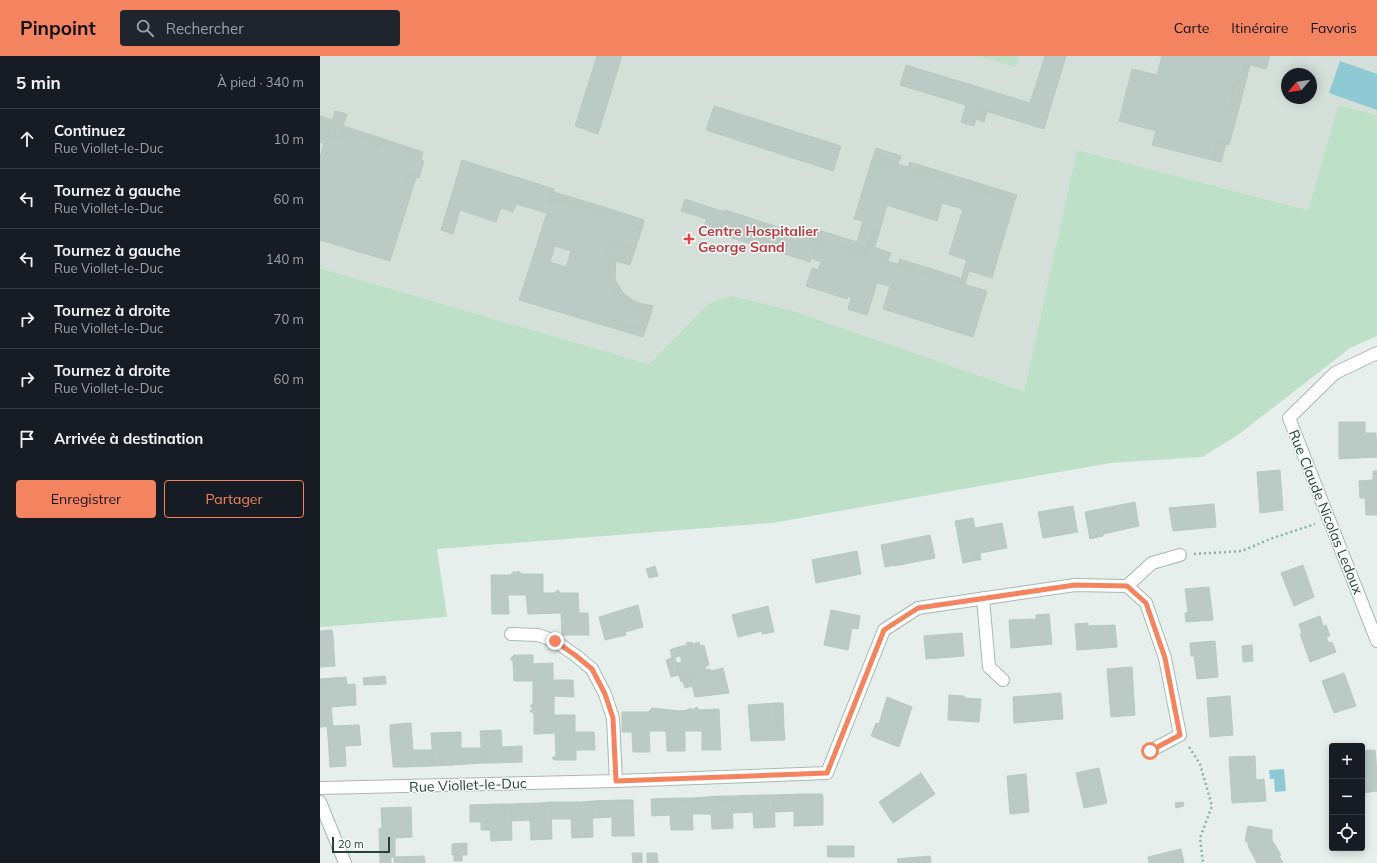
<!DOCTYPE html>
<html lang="fr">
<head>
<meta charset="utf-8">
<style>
  body { margin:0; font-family:Mulish,sans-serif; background:#20242c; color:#f1f3f6 }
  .controls { position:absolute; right:12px; bottom:12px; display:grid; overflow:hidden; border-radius:4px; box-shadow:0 2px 10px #0003 }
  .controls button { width:36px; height:36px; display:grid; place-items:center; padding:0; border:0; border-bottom:1px solid #363941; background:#171b24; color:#f1f3f6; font:20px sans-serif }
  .compass { position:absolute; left:961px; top:12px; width:36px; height:36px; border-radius:50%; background:#171b24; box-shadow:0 2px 10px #0003; rotate:241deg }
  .scale { position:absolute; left:12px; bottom:10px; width:58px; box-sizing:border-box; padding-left:4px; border:2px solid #24423a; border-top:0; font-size:11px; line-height:14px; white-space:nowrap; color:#24423a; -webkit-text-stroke:3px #f7fbf9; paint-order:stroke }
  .stop { position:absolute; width:12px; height:12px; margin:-9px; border:3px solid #f4845f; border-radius:50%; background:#fff }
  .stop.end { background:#f4845f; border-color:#fff; box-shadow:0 1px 4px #0008 }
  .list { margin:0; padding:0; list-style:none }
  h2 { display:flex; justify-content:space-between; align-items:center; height:52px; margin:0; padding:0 16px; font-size:17px }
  h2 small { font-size:13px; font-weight:400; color:#9ea1a6 }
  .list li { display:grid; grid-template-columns:26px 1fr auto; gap:12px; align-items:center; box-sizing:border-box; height:60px; padding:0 16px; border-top:1px solid #363941 }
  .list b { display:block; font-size:15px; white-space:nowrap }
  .list p { margin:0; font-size:13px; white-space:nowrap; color:#9ea1a6 }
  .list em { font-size:13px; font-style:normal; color:#9ea1a6 }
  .actions { display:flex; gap:8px; padding:12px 16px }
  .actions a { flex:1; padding:9px 0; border:1px solid #f4845f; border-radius:4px; text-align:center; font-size:14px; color:#f4845f }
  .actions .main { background:#f4845f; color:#111 }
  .icon { flex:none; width:22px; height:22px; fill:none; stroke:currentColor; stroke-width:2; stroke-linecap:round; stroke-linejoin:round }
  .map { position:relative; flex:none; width:1057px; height:807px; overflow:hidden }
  header { display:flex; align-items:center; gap:24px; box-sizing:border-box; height:56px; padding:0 20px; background:#f4845f; color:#111 }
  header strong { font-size:19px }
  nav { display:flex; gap:22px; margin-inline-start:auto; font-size:14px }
  .search { width:280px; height:36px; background:#20242c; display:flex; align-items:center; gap:10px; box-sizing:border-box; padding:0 14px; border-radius:4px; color:#9ea1a6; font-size:15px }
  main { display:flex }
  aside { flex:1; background:#171b24 }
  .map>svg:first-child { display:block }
  .built { fill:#d4dfda; fill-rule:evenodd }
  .green { fill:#bfe0c8 }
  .water { fill:#8ec9d4 }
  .building { fill:#bbcac4; stroke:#b8c9c2; fill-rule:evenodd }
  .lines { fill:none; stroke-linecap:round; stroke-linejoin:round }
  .minor-casing { stroke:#a8b8b2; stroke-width:14 }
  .path { stroke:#86b3a5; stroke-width:2.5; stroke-dasharray:2 3; stroke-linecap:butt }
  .minor { stroke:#fff; stroke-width:12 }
  .route { stroke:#f4845f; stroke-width:5 }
  .health-dot { fill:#e0444e; stroke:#f7fbf9; stroke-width:1.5 }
  .labels { text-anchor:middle; stroke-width:3; stroke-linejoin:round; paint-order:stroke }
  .health-label { font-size:14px; font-weight:bold; fill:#be3a42; stroke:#f7fbf9; text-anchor:start }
  .street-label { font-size:14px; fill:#24423a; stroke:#f7fbf9 }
</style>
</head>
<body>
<header>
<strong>Pinpoint</strong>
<div class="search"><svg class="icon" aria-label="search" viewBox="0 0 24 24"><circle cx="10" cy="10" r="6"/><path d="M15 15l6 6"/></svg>Rechercher</div>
<nav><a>Carte</a><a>Itinéraire</a><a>Favoris</a></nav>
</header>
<main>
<aside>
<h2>5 min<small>À pied · 340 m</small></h2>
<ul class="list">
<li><svg class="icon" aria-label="ahead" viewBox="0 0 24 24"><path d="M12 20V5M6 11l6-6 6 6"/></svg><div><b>Continuez</b><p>Rue Viollet-le-Duc</p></div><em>10 m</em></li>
<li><svg class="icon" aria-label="left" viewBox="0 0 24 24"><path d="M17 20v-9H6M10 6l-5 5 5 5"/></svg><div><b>Tournez à gauche</b><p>Rue Viollet-le-Duc</p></div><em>60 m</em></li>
<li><svg class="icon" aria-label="left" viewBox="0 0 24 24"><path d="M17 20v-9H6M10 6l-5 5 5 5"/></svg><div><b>Tournez à gauche</b><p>Rue Viollet-le-Duc</p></div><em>140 m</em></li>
<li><svg class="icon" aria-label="right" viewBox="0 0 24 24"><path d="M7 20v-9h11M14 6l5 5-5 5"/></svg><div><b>Tournez à droite</b><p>Rue Viollet-le-Duc</p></div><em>70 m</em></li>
<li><svg class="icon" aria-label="right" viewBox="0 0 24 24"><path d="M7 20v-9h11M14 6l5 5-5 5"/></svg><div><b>Tournez à droite</b><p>Rue Viollet-le-Duc</p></div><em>60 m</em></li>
<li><svg class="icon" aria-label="arrive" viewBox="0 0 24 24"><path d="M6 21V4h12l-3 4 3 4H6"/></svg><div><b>Arrivée à destination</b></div></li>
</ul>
<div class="actions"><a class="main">Enregistrer</a><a>Partager</a></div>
</aside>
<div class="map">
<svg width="1057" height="807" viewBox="0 0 1057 807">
  <rect width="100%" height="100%" fill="#e6efeb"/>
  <path class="built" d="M0,0h1057v59l-39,-10 -30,105 -231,-60 -53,241 -230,-80 -86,-7 -59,60 -329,-96zM967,18h24v24h-24z"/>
  <path class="green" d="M658,0h41l-3,11z
    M1018,49l39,10v221l-27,12 -112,87 -36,22 -92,6 -338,60 -335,26 10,68 -127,10v-359l329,96 59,-60 23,-8 63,15 230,80 53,-241 231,60z"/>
  <path class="water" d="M1020,5l37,13v36l-48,-17z
    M964,713l2,22 -11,1 -1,-13h-4l-1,-9z"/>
  <path class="building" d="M277,0h25l-24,78 -23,-8z
    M725,0h21l-22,73 -65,-20 -5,17 -13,-4 5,-17 -66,-20 6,-20 124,38z
    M842,0h108l-4,13 -20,-5 -5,19 -5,-2 -7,29 9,2 -9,33 -12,-3 -5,18 -60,-15 4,-14 -37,-10 13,-52 25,6z
    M926,8l4,1 -12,47 -9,-2 7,-29 5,2z
    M394,50l127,40 -8,25 -127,-41z
    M659,53l8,2 -3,11 -8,-3z
    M15,55l12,3 -4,12 38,12 -2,8 -8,-2 1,-3 -30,-10 -2,8 -12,-4z
    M0,60l12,4 -4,15 12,4 2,-8 30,10 -1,3 8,2 2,-8 30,10 -2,8 15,5 -5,17 -11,-4 -3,7 9,3 -24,77 -70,-21v-83l4,-13 -4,-2z
    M897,86l9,2 -5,18 -9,-2z
    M91,92l12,4 -2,8 -12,-4z
    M556,92l25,8 -3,8 -16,-5 -2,7 -9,-3z
    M562,103l133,41 -22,74 -7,-2 -1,4 -21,-7 3,-9 -18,-6 14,-45 -21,-6 -5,18 -50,-16 -8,28 -6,-2 -7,23 -54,-16 3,-9 42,13 6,-21 -9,-2 17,-56 9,3z
    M142,104l92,29 -4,13 6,1 2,-4 37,11v3l7,1 2,-7 31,10 -2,9 9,3 -7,21 -24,-8 -5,16 4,1 -2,16 6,16 3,4 18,13 16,5 -5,16 -16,-1 -18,-9 -6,7 -87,-26 28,-87 -31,-9 -3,8 -12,-4 -5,14 -36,-12 -7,24 -12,-4zM235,190l16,5 -5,16 -16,-5z
    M590,106l107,33 -2,5 -107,-33z
    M88,118l8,3 -2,7 -9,-3z
    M234,136l50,15 -2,7 -7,-1v-3l-37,-11 -2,4 -6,-1z
    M365,143l39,13 1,-2 93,30 -8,22 -94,-29 -13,-5 4,-9 -26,-8z
    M315,161l9,3 -2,9 -9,-3z
    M553,175l6,2 -7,22 -6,-1z
    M498,184l169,51 -14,46 -90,-28 7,-23 -13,-3 -10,32 -19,-6 3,-11 -3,-2 -1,3 -41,-13 6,-18 6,2 3,-8 -10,-4z
    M291,186l24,8 -5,15 -24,-7z
    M554,191l17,6 -3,8 -16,-6z
    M290,203l6,2 -1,18 8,14 11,8 9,3 10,2 -2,7 -16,-5 -9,-6 -12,-11 -6,-16z
    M580,203l60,19 -1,4 -61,-18z
    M644,213l5,2 -4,13 -5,-1z
    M666,216l7,2 -1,4 -7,-2z
    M292,263l18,9 16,1 -3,8 -37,-11z
    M1019,366h26v11h11l1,24 -38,2z
    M960,414l3,40 -23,3 -3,-41z
    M1053,415h4v44h-11l-1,-17h-5l-1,-17 14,-1z
    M815,446l4,24 -36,8v2l-13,3 -5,-27z
    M894,448l2,23 -43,4 -4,-23z
    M753,450l4,23 -17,2 1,4 -18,3 -5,-26z
    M653,462l2,10 27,-5 5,25 -32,6 2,6 -14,3 -8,-42z
    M757,473l1,3 -17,3 -1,-4z
    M610,479l5,23 -41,8v-1l-9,2 -4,-22z
    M537,495l4,23 -45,9 -4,-23z
    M660,497l1,7h-4l-2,-6z
    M983,509l11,32 -20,9 -13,-33z
    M335,510l3,10 -9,2 -3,-9z
    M194,515l1,2 3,-2 4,3h21v19h11l4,-3 2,3h18l1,20h9l1,22h-27l-1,-22 -33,1 -2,-19h-18l1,19h-17l-1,-39h19z
    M889,531l4,33 -27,2 -1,-9 3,-1 -3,-23z
    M318,549l5,22 -18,5 1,3 -21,5 -6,-23z
    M448,550l6,26 -12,2v-3l-24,6 -6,-22z
    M511,554l29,6 -2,13 -6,-1 -4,22 -24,-5z
    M729,558l3,30 -41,4 -2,-28 27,-1v-4z
    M1000,560l3,10 3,-1 4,11 -4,1 3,6 3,-1 4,10 -26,10 -10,-28h2l-3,-10z
    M768,567v3l27,-1 2,22 -40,3 -2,-26z
    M12,574l1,5 -13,1v-5z
    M642,577l2,23 -38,3 -2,-23z
    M13,579l2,31 -15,1v-31z
    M895,585l3,36 -21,2 -3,-23h-3l-1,-13z
    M372,586l1,2 6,-2 1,4 4,-1 5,20 -4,2 2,3 3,-1 1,2 12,-3 6,25 -34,4 -6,-25 -10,3 -2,-12 5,-1 -4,-15 9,-2 -1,-2z
    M932,589l1,16 -10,1 -1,-16z
    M358,591l2,9 -8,2 -2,-8z
    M194,599h19v9l20,-1v17h20l1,17 -20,-1v19h21v17h19l1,18h-19v10h-22l-2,-2 4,-2 -1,-23 -21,1v-20l-4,-3 3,-2 -3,-3 3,-2v-23h-19l-1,-20 -3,-2z
    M355,601l4,18 -8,2 -5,-17z
    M812,611l3,48 -24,2 -4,-48z
    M369,616l1,7 -9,3 -2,-7z
    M1024,617l12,33 -22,7 -12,-32z
    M65,620l1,8 -22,1 -1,-7z
    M26,621l1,7 -27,2v-7z
    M370,623l2,7 -7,2 -2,-7z
    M35,628l1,21 -25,2 2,19 -13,1v-41z
    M741,637l2,26 -49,4 -1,-26z
    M629,639l15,1v2l17,1 -2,23 -31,-2z
    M910,640l3,39 -23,2 -3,-39z
    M567,641l25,10 -13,40 -28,-11 5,-13 3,1z
    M455,647h8l1,25h-7z
    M455,647l2,25h7l1,12 -34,1 -3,-36z
    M377,651l2,3 20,-1 2,41h-19v-19h-17v20h-18l-1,-20h-17l1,21h-17l-1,-20h-10v-20h26l4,-4 27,3 8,-1 4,-2 1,2z
    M91,667l2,27h19l1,16 -29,1v-3h-11l-3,-30 9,-1 -1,-9z
    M78,668l1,9 -9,1v-9z
    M39,669l2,20 -16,1 1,20 -16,1 -2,-30h4l-1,-11z
    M11,670l1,11h-4l-1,-10z
    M181,674l1,17 20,-1v16l-29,1v-3h-11l-2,-29z
    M141,676v16h20l1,15 -29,2v-4l-20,1 -2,-29z
    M1055,694l2,20v21l-15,2v-42z
    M935,700l1,24 8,-1 2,22 -34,2 -3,-46z
    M162,704h11v3h-11z
    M133,705v4l-20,1v-4z
    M73,708h11v3h-11z
    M779,712l8,35 -23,5 -8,-35z
    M601,717l14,21 -42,29 -14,-21z
    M706,718l3,38 -19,2 -3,-38z
    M481,738l1,4 21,-1v28l-29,1v-15l-20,1v-17z
    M481,738h21l1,3 -21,1z
    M443,739v3h11l1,29 -21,1 -1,-16 -20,1 -1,-17z
    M443,739h11v3h-11z
    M400,740v4l12,-1 1,29 -21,1 -1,-15h-19v-16z
    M400,740h12v3l-12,1z
    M360,742l1,3h11l1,29h-22l-1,-15 -18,1 -1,-17z
    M360,742h12v3h-11z
    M301,744l1,3h11l1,33h-22v-19l-19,1 -1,-17z
    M301,744h12v3h-11z
    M272,745v4h-11v-3z
    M231,746h30v3h11l1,32 -21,1 -1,-19h-20z
    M231,746v4h-10v-3z
    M863,746l1,4 -8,2 -1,-5z
    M221,747v3h10l1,33 -21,1 -1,-20 -19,1v-17z
    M180,748v4l11,-1 1,33 -21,1 -1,-11h-9v-8h-11v-17z
    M180,748h11v3l-11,1z
    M91,751l1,30 -17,1v19l-15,1 -1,-29 3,-1 -1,-20z
    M928,770l24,4v10l9,15 -2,1 4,7h-26l-9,-17h1l-2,-5h-2z
    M147,787v12h-15v-11z
    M507,790h27v11h-26z
    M861,793l3,14h-35l-1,-6z
    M312,797h10v10h-9z
    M327,797h10l1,10h-11z
    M134,799h8v6h-8z
    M104,800l1,7h-31v-6z
    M610,800l1,7h-33l-1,-4z
    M71,801v6h-11v-5z"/>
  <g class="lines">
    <g class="minor-casing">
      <path id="minor" d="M1057,297l-42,20 -46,45 88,223
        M807,530l25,-23 28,-8
        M663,542l6,69 14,13
        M191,578l27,1 17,6 20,14 17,14 13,25 8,24 3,63
        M0,732l296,-7 211,-8 57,-143 34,-22 157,-23 52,1 19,17 19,55 15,77 -30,16
        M0,746l25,61"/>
    </g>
    <path class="path" d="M874,498l48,-3 28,-12 45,-15
      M869,691l11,17 12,42 -12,32 3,25"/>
    <use href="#minor" class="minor"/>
  </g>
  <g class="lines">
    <path class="route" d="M235,585l20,14 17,14 13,25 8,24 3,63 211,-8 57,-143 34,-22 157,-23 52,1 19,17 19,55 15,77 -30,16"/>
  </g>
  <path class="health-dot" d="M367 177h4v4h4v4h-4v4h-4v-4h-4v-4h4z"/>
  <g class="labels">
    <g class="health-label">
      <text x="378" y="180">Centre Hospitalier<tspan x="378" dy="16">George Sand</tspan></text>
    </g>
    <g class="street-label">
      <text transform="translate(1006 456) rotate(68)" y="5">Rue Claude Nicolas Ledoux</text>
      <text transform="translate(148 729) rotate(-2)" y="5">Rue Viollet-le-Duc</text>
    </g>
  </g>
</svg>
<div class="controls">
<button>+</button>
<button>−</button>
<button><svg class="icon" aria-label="locate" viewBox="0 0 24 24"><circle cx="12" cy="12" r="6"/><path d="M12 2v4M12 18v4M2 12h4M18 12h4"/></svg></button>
</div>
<svg class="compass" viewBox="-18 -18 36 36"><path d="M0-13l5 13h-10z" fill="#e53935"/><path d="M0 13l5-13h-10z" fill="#9ea1a6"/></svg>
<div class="scale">20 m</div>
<div class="stop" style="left:830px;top:695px"></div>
<div class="stop end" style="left:235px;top:585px"></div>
</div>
</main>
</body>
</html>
